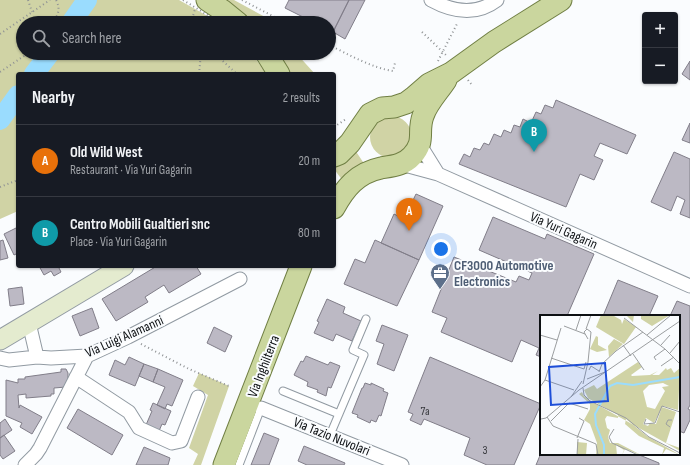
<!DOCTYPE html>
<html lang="en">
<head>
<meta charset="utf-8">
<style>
  body { margin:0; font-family:"Sofia Sans Condensed",sans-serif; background:#20242c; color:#f1f3f6 }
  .controls { position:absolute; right:12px; top:12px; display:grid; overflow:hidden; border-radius:4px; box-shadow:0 1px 3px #0004 }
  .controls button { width:36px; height:36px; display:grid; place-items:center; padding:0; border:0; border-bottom:1px solid #363941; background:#171b24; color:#f1f3f6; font:20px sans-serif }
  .you { position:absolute; left:441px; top:249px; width:14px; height:14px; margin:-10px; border:3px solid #fff; border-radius:50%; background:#1a73e8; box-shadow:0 0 0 6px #1a73e833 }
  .badge { display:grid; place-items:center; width:26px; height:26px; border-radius:50%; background:#347565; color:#fff; font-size:13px; font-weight:700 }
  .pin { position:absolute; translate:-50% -33px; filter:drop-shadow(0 1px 2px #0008) }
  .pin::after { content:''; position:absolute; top:21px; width:14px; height:12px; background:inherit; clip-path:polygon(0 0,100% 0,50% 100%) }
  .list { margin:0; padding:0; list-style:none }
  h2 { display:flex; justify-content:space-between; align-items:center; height:52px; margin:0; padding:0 16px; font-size:17px }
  h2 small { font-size:13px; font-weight:400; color:#9ea1a6 }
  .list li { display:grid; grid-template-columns:26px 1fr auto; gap:12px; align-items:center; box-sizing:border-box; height:72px; padding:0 16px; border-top:1px solid #363941 }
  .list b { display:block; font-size:15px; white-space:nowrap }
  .list p { margin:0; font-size:13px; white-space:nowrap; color:#9ea1a6 }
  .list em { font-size:13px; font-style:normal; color:#9ea1a6 }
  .icon { flex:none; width:22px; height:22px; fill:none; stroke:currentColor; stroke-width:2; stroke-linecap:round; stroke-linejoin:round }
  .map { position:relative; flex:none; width:690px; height:465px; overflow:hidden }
  .search { position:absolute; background:#171b24; box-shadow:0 1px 3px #0004; left:16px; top:16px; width:320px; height:44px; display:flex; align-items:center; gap:10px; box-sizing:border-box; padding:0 14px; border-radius:22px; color:#9ea1a6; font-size:15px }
  .panel { position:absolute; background:#171b24; box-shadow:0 1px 3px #0004; left:16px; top:72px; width:320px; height:196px; border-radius:4px }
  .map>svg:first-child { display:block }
  .green { fill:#d0d3a5 }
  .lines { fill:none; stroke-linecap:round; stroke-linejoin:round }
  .river { stroke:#9adcfe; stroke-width:20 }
  .building { fill:#bcb9c4; stroke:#817e89 }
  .lane-casing { stroke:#919aa2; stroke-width:9 }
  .street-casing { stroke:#919aa2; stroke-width:15 }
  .secondary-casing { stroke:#919aa2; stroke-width:21 }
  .primary-casing { stroke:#707f44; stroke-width:23 }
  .path { stroke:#8f9294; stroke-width:2; stroke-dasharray:1 3; stroke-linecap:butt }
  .lane { stroke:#fff; stroke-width:7 }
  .street { stroke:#fff; stroke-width:13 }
  .secondary { stroke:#e4ebcf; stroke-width:19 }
  .primary { stroke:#cad69e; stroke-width:21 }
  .path-bridge { stroke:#8f9294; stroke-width:2; stroke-dasharray:1 3; stroke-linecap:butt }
  .labels { text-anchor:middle; stroke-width:4; stroke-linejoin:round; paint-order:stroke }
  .number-label { font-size:12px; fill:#393a3f }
  .street-label { font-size:14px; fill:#0d1013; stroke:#fafcfe }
  .service-label { font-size:14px; font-weight:bold; fill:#4e5e75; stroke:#fafcfe; text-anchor:start }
  .inset-river { fill:none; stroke:#9adcfe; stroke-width:2 }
  .inset-road { fill:none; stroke:#9b9ea0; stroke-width:1 }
  .view { fill:#1d4ed8; fill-opacity:0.15; stroke:#1d4ed8; stroke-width:2 }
  .inset-edge { fill:none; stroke:#0d1013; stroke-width:2 }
</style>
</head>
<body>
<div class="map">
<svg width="690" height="465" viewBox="0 0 690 465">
  <rect width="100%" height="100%" fill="#fafcfe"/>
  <path class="green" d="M0,0h179l41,23h-197v30h229l14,21h-248v137l-18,8z
    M219,0h15l33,18 4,5h-20z
    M276,53h20l19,21h-28z
    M370 137a21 21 0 1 1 42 0a21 21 0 1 1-42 0Z
    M355,150l10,15 -22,16 -9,-12v-2l10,-7z
    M199,373l30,13 -28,79h-8l5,-11 -9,-6 19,-53 -15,-9z"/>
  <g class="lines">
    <path class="river" d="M71,23l16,-23
      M34,74l16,-21
      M0,120l18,-25"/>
  </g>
  <path class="building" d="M289,0h60l-16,32 -4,-2v-7h-14l-30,-15z
    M349,0h16l-20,39 -12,-7z
    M690,61v19l-8,-6z
    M556,100l80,35 -9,19 -27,-11 -6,13 9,4 -9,20 -14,-6 -14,33 -107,-43 5,-10 6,3 4,-9 6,2 4,-7 5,2 5,-11 7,3 3,-7 7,3 3,-8 6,2 3,-8 8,4 5,-11 5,2 4,-9 8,3z
    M690,123v20l-8,-3z
    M674,152l16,7v59l-10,-4 5,-14 -8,-4 -6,15 -20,-9z
    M416,194l27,12 -24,54 -38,-17 13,-29 10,5z
    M493,217l52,22 2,-5 47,20 -27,62h-26v41l-5,-2 3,-7 -18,-8 -9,22 -71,-30 6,-14 -15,-6 22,-55 62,25 3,-6 10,4 3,-7 -53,-23z
    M18,227v26l-4,2 -10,-21z
    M3,240l5,18 -8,2v-19z
    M375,240l44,20 -22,46 -53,-22 11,-25 10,4z
    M39,266h19l3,6 -7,4 -3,-5 -7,4z
    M157,266h39l5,8 -32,19 -5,-8 -19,12 3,5 -32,19 -14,-22z
    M618,280l40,16 -9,20h-46z
    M22,287l2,17 -14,2 -2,-17z
    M327,299l18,8 -2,6 18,8 -9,20 -16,-7 -3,7 -19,-8 5,-11 -2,-1z
    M677,301l13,5v99l-2,4 2,1v10l-6,13 -5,-2v-115h-9z
    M92,308l7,20 -19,8 -8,-20z
    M382,325l26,10 -14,36 -17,-7 7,-20 -8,-3z
    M214,327l18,9 -7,16 -18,-9z
    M306,356l22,9 2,-3 10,4 -9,22 -3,-1 -2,9 -9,-4 1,-2 -11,-4 1,-4 -14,-7 7,-14 2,1z
    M129,357l15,7 -9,22 -26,-11 6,-15 10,5z
    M430,357l111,47 -27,61h-27l-23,-10 6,-17 -46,-19 -3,6 -11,-5 3,-6 -5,-2z
    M144,364l14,5 -5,13 -14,-6z
    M61,369h5l2,4v6l-2,8 -12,1v6h-3v2l-25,2v-4l-8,1 1,13 1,-3 22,12 -10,17 -12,-7 2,-4 -16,-7v-36l12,3v-4h7v-2l36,-5z
    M158,369l25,11 -11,26 -5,-2 -2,5 -8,-4 8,-18 -12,-5z
    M365,383l6,2v-2l13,6 -1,2 5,2 -7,23 -2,-1 -3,7 -5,-2 -1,3 -13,-6 1,-2 -6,-2 10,-25h1z
    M153,403l18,8 -6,14 -3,-1 -3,7 -13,-6 6,-14 -2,-1z
    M78,409l45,26 -11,20 -45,-27z
    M5,419l7,11 -12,8v-15z
    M264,433l15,6 -10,26h-18z
    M4,435l11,16 -12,8 -3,-4v-17z
    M304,446l41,17 -1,2h-37l-9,-4z
    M144,447l26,11 -2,7h-32z
    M541,453l96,1 22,9v2h-123z"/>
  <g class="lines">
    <g class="lane-casing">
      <path id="lane" d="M283,391l56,23
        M330,435l34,-80 -11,-5 13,-31
        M239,465l22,-57"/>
    </g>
    <g class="street-casing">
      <path id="street" d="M431,0c22,12 45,16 66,0
        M420,145l18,29
        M401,164l37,10 252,112
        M29,323l8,34
        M0,358l9,2 28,-3 14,1 36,-2 41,-19 112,-58
        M76,377l53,35 10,16 33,15 9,-2 17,-44
        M261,408l141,57
        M25,465l11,-11 4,-6 47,-92"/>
    </g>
    <g class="secondary-casing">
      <path id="secondary" d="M0,340l124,-74"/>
    </g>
    <g class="primary-casing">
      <path id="primary" d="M207,0l15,10 16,13
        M266,53l13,21
        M334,156l5,-2 11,-11 20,-29 12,-6 12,-1 12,-4 8,-6 15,-13 22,-11 43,-31 67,-42
        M334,208c11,-20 23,-35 47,-40 12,-2 23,-3 31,-12 14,-15 5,-24 11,-40 4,-13 16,-25 23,-36
        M224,465l77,-199"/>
    </g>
    <path class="path" d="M28,0l4,12
      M242,0l44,23
      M52,23c6,-7 9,-14 4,-23
      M194,23l-1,-7 2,-7
      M422,32l25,24
      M0,34l50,-34
      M329,45c19,9 43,23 64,26l2,-8
      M214,53l23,21
      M438,61l20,-39
      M0,72l24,-16 3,-3
      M199,74l2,-21
      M468,80l4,5
      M334,127l12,-8
      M0,187l18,-7
      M141,344l48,25 40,17"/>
    <use href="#lane" class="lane"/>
    <use href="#street" class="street"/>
    <use href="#secondary" class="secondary"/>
    <use href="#primary" class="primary"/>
    <path class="path-bridge" d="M183,0l31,19"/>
  </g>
  <defs>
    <g id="office-pin" transform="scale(1)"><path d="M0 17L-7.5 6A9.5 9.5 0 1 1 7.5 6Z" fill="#5c6f8a" stroke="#fafcfe"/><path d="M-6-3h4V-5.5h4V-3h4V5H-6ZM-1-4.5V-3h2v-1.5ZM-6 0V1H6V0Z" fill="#fff"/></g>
  </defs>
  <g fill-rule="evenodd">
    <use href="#office-pin" x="440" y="273"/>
  </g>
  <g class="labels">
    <g class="number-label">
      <text x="425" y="415">7a</text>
      <text x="485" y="454">3</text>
    </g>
    <g class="street-label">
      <text transform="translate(564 230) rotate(24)" y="5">Via Yuri Gagarin</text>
      <text transform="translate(124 336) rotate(-24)" y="5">Via Luigi Alamanni</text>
      <text transform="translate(263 366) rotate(-69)" y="5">Via Inghilterra</text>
      <text transform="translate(332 436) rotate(22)" y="5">Via Tazio Nuvolari</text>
    </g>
    <g class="service-label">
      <text x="454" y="270">CF3000 Automotive<tspan x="454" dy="16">Electronics</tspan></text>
    </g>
  </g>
  <g transform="translate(540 315)">
    <rect width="140" height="140" fill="#fafcfe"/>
    <path d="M61,0l13,1 7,4 1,4 2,-5 12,8 -12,17 -28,-17zM86,0h44l-18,11 -11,-7v-3l-7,-1 -1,7zM56,21l2,1v8l9,5 -10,2 -7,-3zM74,24l9,5 -14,13 -1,-11zM98,47l4,5 -11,8 1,1 18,-1 8,-4 -6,4h7l7,-7 1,2 4,-2 3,5 6,-5 -2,42 -15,-4 -9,17 -8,-5 -3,6 5,2 2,-3 6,1 6,-17 14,5 -10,31 14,5v3l-91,-51 -5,-10 10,-5 3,4zM123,68l6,3 -7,1 3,4 -10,18 -8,-2 -4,-16 6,-6zM42,77l2,4 34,19v3l-11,-2 -2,3 2,9 3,2 -2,7 2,6h8l23,12 -16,-6 -3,6 2,-5 -8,-5 1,10h-21l1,-12 -7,-19 -6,-4 6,-11v-5l-11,-10zM86,104l21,17 33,19 -14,-6 -4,6 2,-7 -25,-12 -14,-12zM37,127l10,1 -1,12h-9z" fill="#d0d3a5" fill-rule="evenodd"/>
    <path class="inset-river" d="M64,140v-10l-8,-20 -1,-11 15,-28 7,-3 16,2 47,-8"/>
    <path class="inset-road" d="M84,3l41,31 15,15M24,11l21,8M46,14l5,-14M36,15l5,-15M0,20l17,5M107,20l24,-20M83,30l8,11M121,30l9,-10M130,38l10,-12M93,39l11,16M11,43l33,11 2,-7M116,45l-2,-3 11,-8M121,51l13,-9M49,55l2,-4 8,5M59,57l3,-8 14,-13 27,-19M47,64l18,-7M5,65l29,10M43,69l5,-22 3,-30 -4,-3 -3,3 4,7M0,72l5,-7 16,-52M43,73l1,7 6,6 36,17 23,19 31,16M31,82l11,-16M7,102l6,9 43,18 2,11M1,104l5,-1 33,-28 101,-69M106,104l-2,5 11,-1 7,-17 18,6M11,106l18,-18 19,6M130,112l-4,-3 2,-4h4M74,114l-5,8 3,6 26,12M37,123l7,-17 -5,-3M37,140l1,-16"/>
    <path class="view" d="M65,48l3,38 -57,4 -2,-38z"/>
    <rect width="140" height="140" class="inset-edge"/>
  </g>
</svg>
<div class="controls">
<button>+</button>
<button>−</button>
</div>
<div class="you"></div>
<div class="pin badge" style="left:409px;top:231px;background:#e8710a">A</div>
<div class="pin badge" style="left:534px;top:152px;background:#0f9aa8">B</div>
<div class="search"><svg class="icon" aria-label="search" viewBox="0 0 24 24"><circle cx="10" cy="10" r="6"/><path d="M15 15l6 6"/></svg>Search here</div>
<section class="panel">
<h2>Nearby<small>2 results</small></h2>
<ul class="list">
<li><span class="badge" style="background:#e8710a">A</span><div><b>Old Wild West</b><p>Restaurant · Via Yuri Gagarin</p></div><em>20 m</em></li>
<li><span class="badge" style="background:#0f9aa8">B</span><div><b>Centro Mobili Gualtieri snc</b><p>Place · Via Yuri Gagarin</p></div><em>80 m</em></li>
</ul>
</section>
</div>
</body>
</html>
